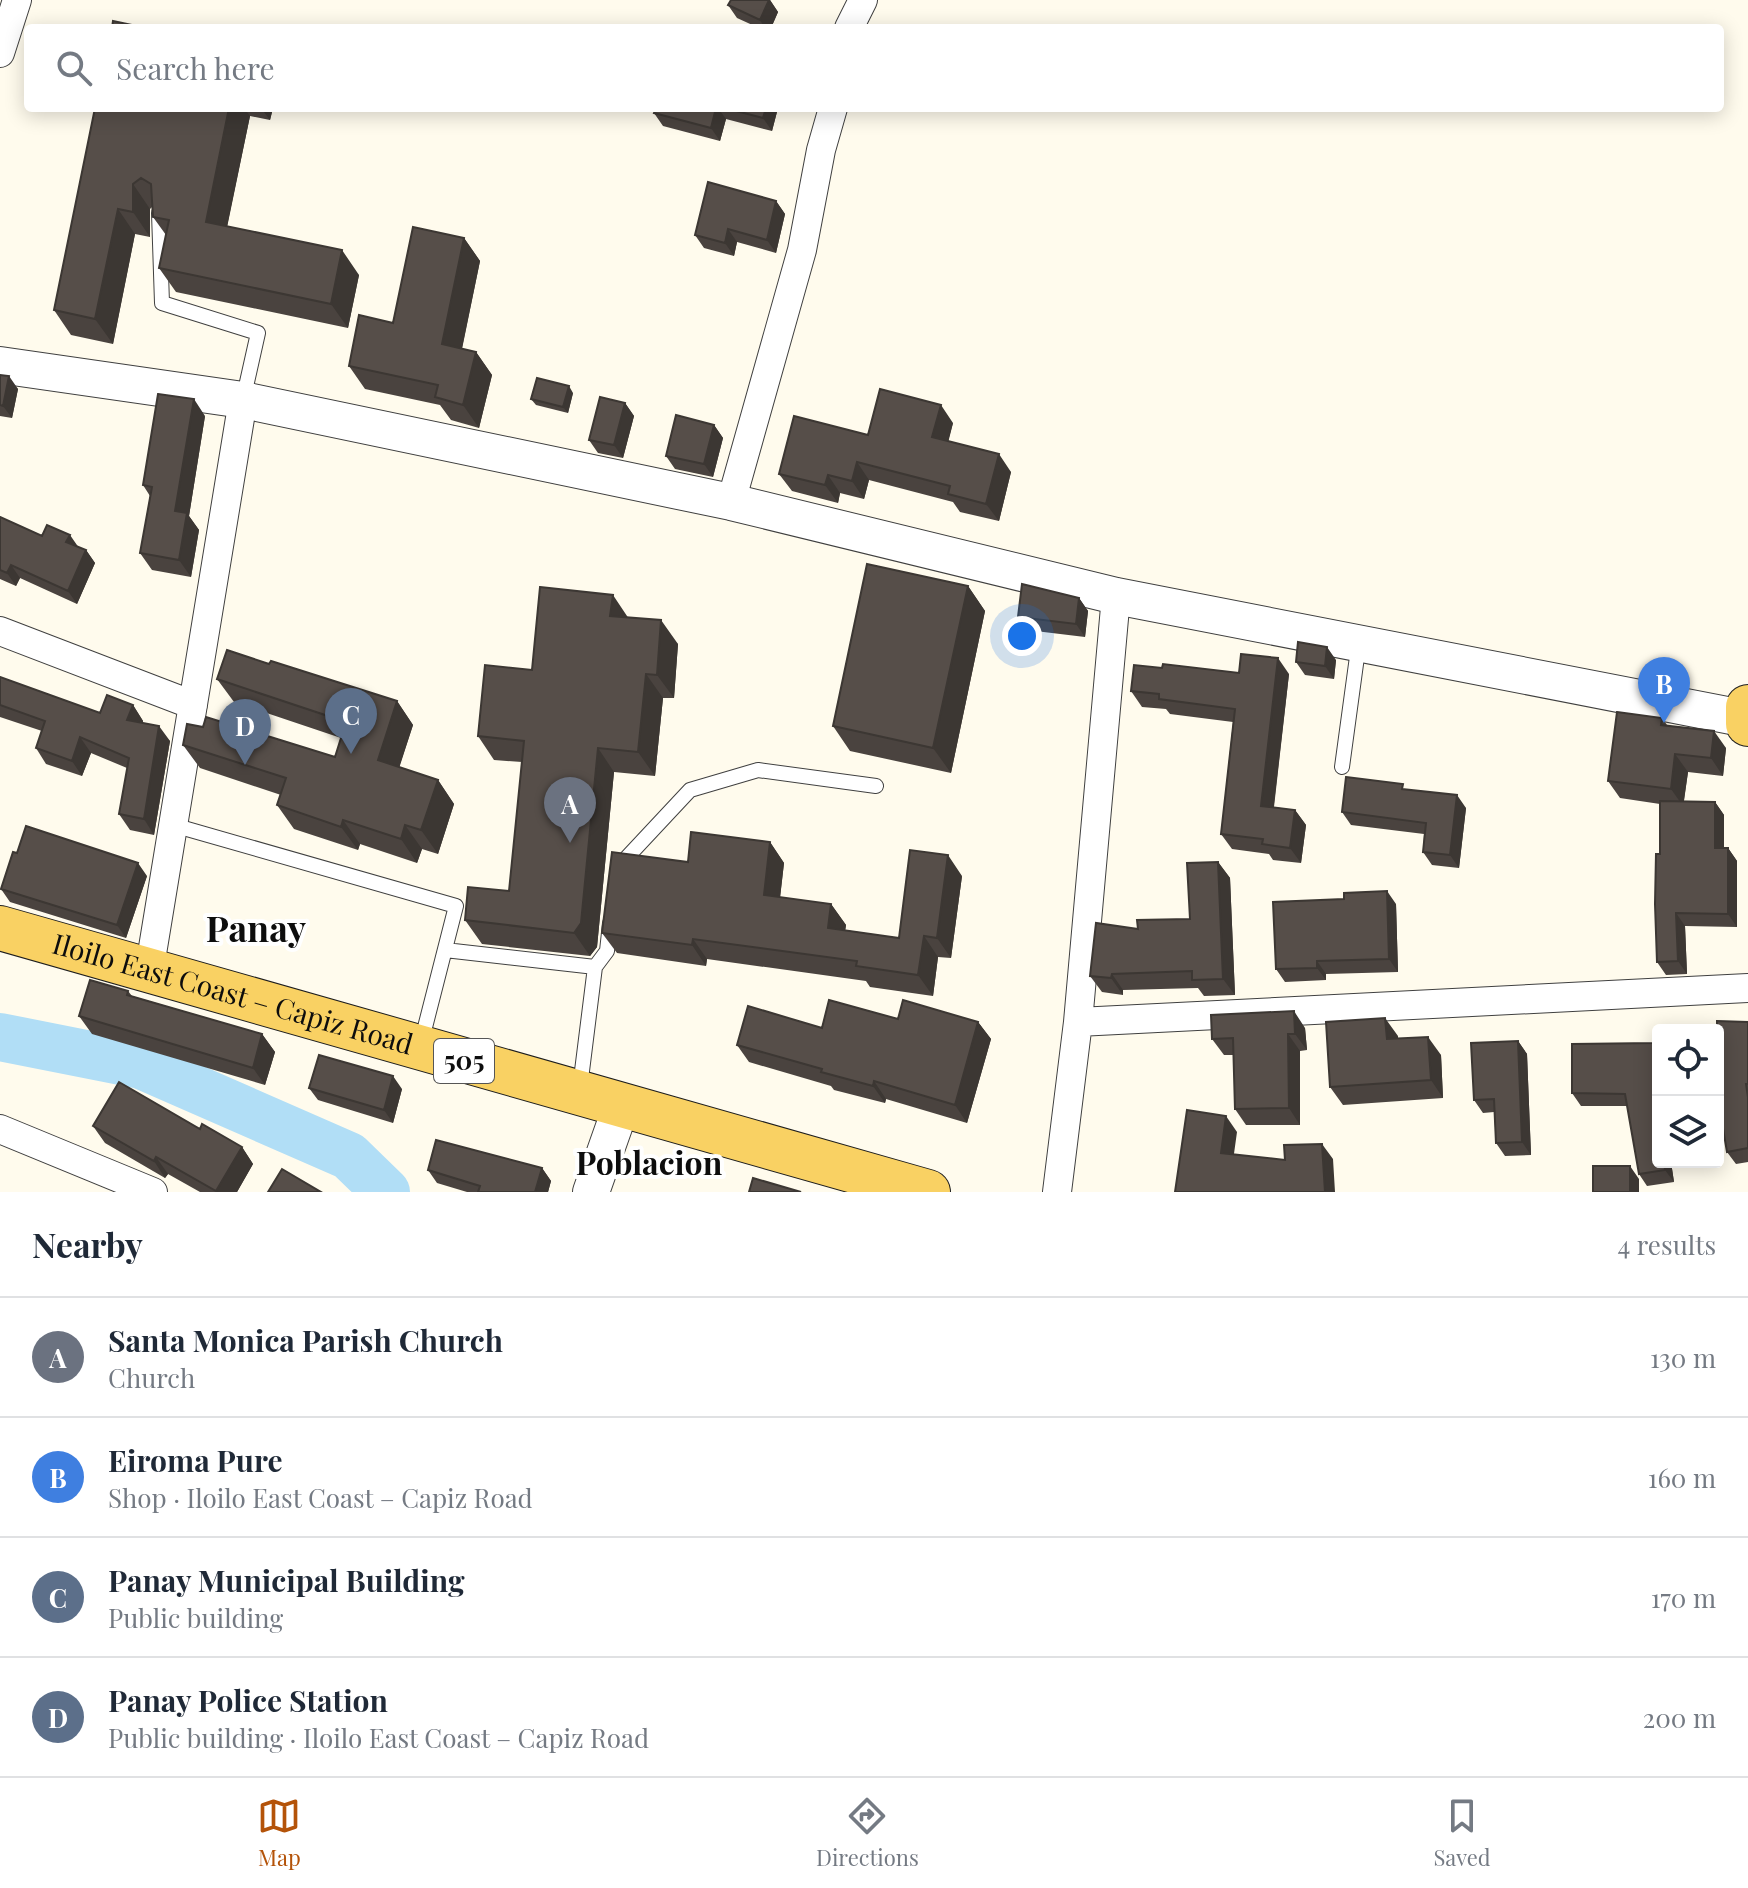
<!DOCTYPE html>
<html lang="en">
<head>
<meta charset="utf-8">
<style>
  body { margin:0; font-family:"Playfair Display",serif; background:#f2f2f3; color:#1f2937 }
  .controls { position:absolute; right:24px; bottom:24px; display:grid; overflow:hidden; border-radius:8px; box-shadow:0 4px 20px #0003 }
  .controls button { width:72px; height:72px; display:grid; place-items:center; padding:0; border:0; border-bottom:2px solid #e0e1e3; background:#fff; color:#1f2937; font:40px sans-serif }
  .you { position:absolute; left:1022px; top:636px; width:28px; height:28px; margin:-20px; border:6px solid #fff; border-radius:50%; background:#1a73e8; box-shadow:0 0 0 12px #1a73e833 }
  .badge { display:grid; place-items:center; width:52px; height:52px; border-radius:50%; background:#b45309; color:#fff; font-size:26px; font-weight:700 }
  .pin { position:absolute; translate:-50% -66px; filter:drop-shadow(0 2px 4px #0008) }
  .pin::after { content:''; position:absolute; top:42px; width:28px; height:24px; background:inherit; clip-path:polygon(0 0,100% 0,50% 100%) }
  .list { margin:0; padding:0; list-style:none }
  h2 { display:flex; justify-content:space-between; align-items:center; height:104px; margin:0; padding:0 32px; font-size:34px }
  h2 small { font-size:26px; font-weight:400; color:#747a83 }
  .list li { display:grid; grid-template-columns:52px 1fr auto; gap:24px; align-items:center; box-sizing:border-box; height:120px; padding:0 32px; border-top:2px solid #e0e1e3 }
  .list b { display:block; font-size:30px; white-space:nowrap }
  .list p { margin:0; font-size:26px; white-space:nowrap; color:#747a83 }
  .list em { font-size:26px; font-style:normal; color:#747a83 }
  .icon { flex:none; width:44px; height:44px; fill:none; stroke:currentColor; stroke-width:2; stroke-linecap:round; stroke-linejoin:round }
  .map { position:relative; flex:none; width:1748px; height:1192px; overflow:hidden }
  .search { position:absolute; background:#fff; box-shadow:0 4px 20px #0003; left:24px; right:24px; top:24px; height:88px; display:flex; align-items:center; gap:20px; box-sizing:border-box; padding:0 28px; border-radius:8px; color:#747a83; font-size:30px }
  .sheet { height:584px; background:#fff }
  nav { display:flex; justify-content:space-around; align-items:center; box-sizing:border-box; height:112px; border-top:2px solid #e0e1e3; background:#fff; font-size:22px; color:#747a83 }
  nav a { display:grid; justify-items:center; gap:4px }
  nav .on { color:#b45309 }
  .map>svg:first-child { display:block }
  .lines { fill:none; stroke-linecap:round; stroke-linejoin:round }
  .river { stroke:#b1def6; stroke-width:48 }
  .service-casing { stroke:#404040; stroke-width:16 }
  .minor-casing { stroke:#404040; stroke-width:30 }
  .tertiary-casing { stroke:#404040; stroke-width:38 }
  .primary-casing { stroke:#1e1e1e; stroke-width:46 }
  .service { stroke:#fff; stroke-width:14 }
  .minor { stroke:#fff; stroke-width:28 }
  .tertiary { stroke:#fff; stroke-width:36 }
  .primary { stroke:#f9d163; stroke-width:44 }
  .wall { fill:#4a433f }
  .shaded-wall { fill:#3c3733 }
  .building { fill:#564e49; stroke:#3c3733; stroke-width:2 }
  .labels { text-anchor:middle; stroke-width:8; stroke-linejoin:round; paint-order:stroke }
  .shield { fill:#fff; stroke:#565656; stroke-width:2 }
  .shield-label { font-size:26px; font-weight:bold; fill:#0d0d0d }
  .street-label { font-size:28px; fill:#0d0d0d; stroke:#fff }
  .quarter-label { font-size:32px; font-weight:bold; fill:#0d0d0d; stroke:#fff }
  .district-label { font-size:36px; font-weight:bold; fill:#0d0d0d; stroke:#fff }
</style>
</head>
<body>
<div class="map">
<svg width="1748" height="1192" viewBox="0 0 1748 1192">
  <rect width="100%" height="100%" fill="#fffbed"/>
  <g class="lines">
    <path class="river" d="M0,1037l141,28 208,91 37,36"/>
    <g class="service-casing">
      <path id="service" d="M159,213l3,90 96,30 -15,67
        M1342,767l17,-125
        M173,825l283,81 -35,137
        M618,867l72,-77 68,-20 118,16
        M445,950l150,17 -15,120
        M595,967l12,-16 3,-28"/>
    </g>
    <g class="minor-casing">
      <path id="minor" d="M849,28l14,-28
        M0,53l17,-53
        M731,502l71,-252 19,-100 12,-42
        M0,631l193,74
        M149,972l94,-572
        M1078,1022l670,-34
        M0,1129l153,63
        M1057,1192l21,-170 38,-426"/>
    </g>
    <g class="tertiary-casing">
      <path id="tertiary" d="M0,365l243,35 488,102 385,94 631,123
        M591,1192l30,-85"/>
    </g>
    <g class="primary-casing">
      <g id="primary">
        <path d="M1748,707v17"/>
        <path id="s1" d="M0,928l928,264"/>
      </g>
    </g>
    <use href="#service" class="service"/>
    <use href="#minor" class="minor"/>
    <use href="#tertiary" class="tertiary"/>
    <use href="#primary" class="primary"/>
  </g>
  <path class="wall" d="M731,0h39l8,12 -7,16h-12l-22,-10 -9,-13z
    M95,108h178l-3,12 -20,-4 -23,110 132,49 -11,53 -172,-36 -17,-24 7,-33 -13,-18 -1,-10 -2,2v28l-15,-3 -22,110 -42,-9 -17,-25z
    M656,108h122l-6,23 -46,-12 -6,22 -57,-15 -9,-13z
    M776,201l9,13 -9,39 -39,-11 -3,14 -30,-8 -9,-13z
    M464,238l16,23 -18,88 14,3 16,23 -13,53 -28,-8 -11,-15 -75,-16 -16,-23 44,-43z
    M0,375l18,14 -6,29 -12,-2z
    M573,393l-5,20 -32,-8 -5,-6z
    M625,403l9,13 -11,42 -25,-5 -9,-13z
    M205,416l-16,100 10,14 -8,47 -39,-7 -12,-17 10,-57 -7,-11z
    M953,423l-5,18 63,31 -12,49 -39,-9 -7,-10 -84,-22 -5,19 -24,-6 -2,10 -46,-12 -13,-17 89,-39z
    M714,425l9,13 -10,39 -38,-8 -9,-13z
    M0,517l42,19 44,14 9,13 -18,41 -57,-26 -4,8 -16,-7z
    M968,586l17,25 -34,162 -101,-22 -17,-25z
    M1079,598l9,13 -3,26 -58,-7 -9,-13z
    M628,617l50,27 -4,54h-11l-8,78 -41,-4 -17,175 -7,9 -108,-12 -17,-24 44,-29 13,-129 -28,-2 -16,-24 54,-66z
    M1336,660l-2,19 -29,-4 -9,-13z
    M269,664l128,37 16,24 -14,42 39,13 16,24 -16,50 -16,-5 -5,14 -57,-19 -2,6 -64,-21 -17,-24 4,-10 -81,-27 -17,-23 152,12 6,-19 -107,-36 -17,-23z
    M1162,668l77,5 50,1 -15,133 21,3 11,15 -5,38 -28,-3 -4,-6 -37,-5 -11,-15 12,-112 -63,-8 -4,-5 -24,-2 -11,-16z
    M0,677l100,36 33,-8 10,16v2l27,18 -16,94 -24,-5 -11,-16 8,-46 -36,-15 -9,23 -36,-12 -10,-16 6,-17 -42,-14z
    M1662,718l5,7 59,23 -3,28 -35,-4 -4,29 31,1 9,13v33h4l9,13v66l-52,-1 2,48 -21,1 -9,-13 3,-158 -40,-6 -12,-17z
    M1406,789l60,19 -7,60 -27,-3 -9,-13 1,-18 -73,-9 -9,-13z
    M770,842l14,21 -4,34 51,7 15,21 -1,5 54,8 63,-62 -11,82 -13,-1 -5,39 -63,-9 -4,-6 -159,-22 -1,7 -89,-13 -15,-20 86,-71z
    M1218,862l12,16 5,117 -31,1 -6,-8 -75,2v5l-21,-3 -12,-16 48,-47 52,-10z
    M147,876l-21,62 -116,-36 -9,-13z
    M1396,904l2,68 -72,2v6l-41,2 -9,-13z
    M128,991l4,5 130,38 13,18 -10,33 -173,-51 -13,-18z
    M898,1019l80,3 13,17 -24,84 -81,-24 -1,4 -51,-13 -3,-4 -82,-24 -12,-17 85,-17z
    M1748,1022v140l-12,2 -9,-12 -9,-48v-74z
    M1305,1028l2,22 -7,1v74h-54l-11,-16 -1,-54h-10l-12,-16z
    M1398,1036v3l43,16 2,43 -100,7 -13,-18z
    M1658,1040v122h13l3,20 -27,4 -8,-12 -12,-68h-46l-9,-13 83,-50z
    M1518,1041l9,13 4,101 -26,1 -9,-13 -2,-31 -11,1 -9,-13z
    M309,1088l93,1 -9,34 -75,-23z
    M93,1126l107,3 42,18 11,17 -16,28h-37l-32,-18 -3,4 -60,-35z
    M542,1168l9,13 -3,11h-81l-30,-9 -9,-13z"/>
  <path class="shaded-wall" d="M769,0h1l8,12 -7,16h-6l-5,-8z
    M229,108h15l6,8 -27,131 -17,-25z
    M261,108h12l-3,12z
    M716,108h2l8,11 -6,22 -9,-13z
    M766,108h12l-6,23 -9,-13z
    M133,184l17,25v28l-17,-25z
    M776,201l9,13 -9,39 -9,-13z
    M118,209l17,25 -22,110 -18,-25z
    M728,229l9,13 -3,14 -9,-13z
    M464,238l16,23 -22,106 -16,-23z
    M342,250l17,25 -11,53 -17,-24z
    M476,352l16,23 -13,53 -16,-23z
    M9,376l9,13 -6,29 -9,-12z
    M569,386l4,7 -5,20 -5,-6z
    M194,399l11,17 -16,100 10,14 -8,47 -12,-17 -4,-49z
    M625,403l9,13 -11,42 -9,-13z
    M941,405l12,18 -8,32 -13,-18z
    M714,425l9,13 -10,39 -9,-13z
    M999,454l12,18 -12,49 -13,-17z
    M857,462l12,18 -5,19 -12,-18z
    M828,475l12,18 -2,10 -13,-18z
    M70,535l9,13 -13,-6z
    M86,550l9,13 -18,41 -9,-13z
    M11,565l9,13 -4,8 -9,-13z
    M968,586l17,25 -34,162 -18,-25z
    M613,595l16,24 -19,-3z
    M1079,598l9,13 -3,26 -9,-13z
    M661,620l17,24 -4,54 -17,-23z
    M1327,647l9,13 -2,19 -9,-13z
    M1278,658l11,16 -17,147 -11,-15z
    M646,674l17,24 -8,78 -17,-24z
    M397,701l16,24 -19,59 -16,-24z
    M133,705l10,16 -6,14 -10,-15z
    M159,726l11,15 -16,94 -10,-16z
    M1714,731l12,17 -3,28 -12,-18z
    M80,737l11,16 -9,23 -10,-15z
    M598,748l16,24 -17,175 -7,9 -16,-23z
    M1675,754l13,18 -5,34 -12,-17z
    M438,780l16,24 -16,50 -17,-24z
    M1457,795l9,13 -7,60 -9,-13z
    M1715,802l9,13v46l-9,-13z
    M1295,810l11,15 -5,38 -11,-15z
    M343,820l17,24 -2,6 -17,-23z
    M405,825l17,24 -5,14 -16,-24z
    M770,842l14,21 -6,53 -14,-21z
    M1728,848l9,13v66l-9,-13z
    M948,855l14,21 -11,82 -14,-20z
    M1218,862l12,16 5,117 -12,-16z
    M138,863l9,13 -21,62 -9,-13z
    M1387,891l9,13 2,68 -9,-13z
    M831,904l15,21 -3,23 -15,-20z
    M1676,913l9,13 2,48 -9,-13z
    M924,936l14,21 -5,39 -15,-21z
    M693,939l14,20 -1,7 -14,-21z
    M1317,961l9,13v6l-9,-12z
    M1112,974l11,16v5l-12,-17z
    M1294,1011l11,17 2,22 -12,-16z
    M1385,1018l13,18 1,21 -12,-18z
    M978,1022l13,17 -24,84 -12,-18z
    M262,1034l13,18 -10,33 -12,-17z
    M1288,1034l12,17v74l-11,-17z
    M1428,1037l13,18 2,43 -12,-18z
    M1518,1041l9,13 4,101 -9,-13z
    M393,1076l9,13 -9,34 -9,-13z
    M874,1081l12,18 -1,4 -12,-17z
    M1653,1098l5,7v21z
    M1226,1116l11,16 -5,36 -11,-15z
    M1322,1144l11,15 2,33h-10z
    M242,1147l11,17 -16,28h-21z
    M156,1157l12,17 -3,4 -11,-17z
    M1664,1162h7l3,20 -9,-12z
    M1630,1166l9,13v13h-9z
    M542,1168l9,13 -3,11h-13z"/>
  <path class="building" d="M731,0h38l-9,20 -32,-15z
    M113,21l33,7h-34z
    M95,108h134l-23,114 136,28 -11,54 -172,-36 10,-48 -16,-3 -2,-33 -10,-6 -8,6v28l-15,-3 -23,110 -41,-9z
    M656,108h60l-5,20 -57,-15z
    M725,108h41l-3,10z
    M708,182l68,19 -9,39 -39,-11 -3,14 -30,-8z
    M413,227l51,11 -22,106 34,8 -13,53 -28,-8 3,-12 -89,-19 10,-51 34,8z
    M0,375l9,1 -6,30 -3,-1z
    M537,378l32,8 -6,21 -32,-8z
    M880,389l61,16 -9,32 67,17 -13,50 -38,-10 2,-8 -93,-24 -5,19 -24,-6 -3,10 -46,-11 15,-58 74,19z
    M158,394l36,5 -19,112 12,2 -8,47 -39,-7 12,-66 -9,-2z
    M600,397l25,6 -11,42 -25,-5z
    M676,415l38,10 -10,39 -38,-8z
    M0,517l42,19 5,-11 23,10 -4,7 20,8 -18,41 -57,-26 -4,8 -7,-3z
    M867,564l101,22 -35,162 -100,-22z
    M1022,584l57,14 -3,26 -58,-7z
    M540,587l73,8 -3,21 51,4 -4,55 -11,-1 -8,78 -40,-4 -17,175 -7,10 -109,-13 3,-33 41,4 15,-150 -46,-5 7,-71 47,5z
    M1298,642l29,5 -2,19 -29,-4z
    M227,650l42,14 2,-3 126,40 -19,59 60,20 -17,50 -16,-5 -4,14 -58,-19 -2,7 -64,-22 9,-27 -103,-33 4,-21 16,3 3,-10 129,40 11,-35 -129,-43z
    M1241,654l37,4 -17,148 34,4 -5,38 -28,-4 1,-5 -42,-5 14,-125 -76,-10v-5l-28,-3 3,-26 28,3 1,-4 76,9z
    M0,677l100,36 7,-18 26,10 -6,15 32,6 -15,93 -25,-5 10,-56 -49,-21 -8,24 -36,-13 9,-27 -45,-16z
    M1617,712l45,6 -1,7 53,6 -3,27 -36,-4 -4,35 -63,-8z
    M1346,777l57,7 -1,5 55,6 -7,60 -27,-3 3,-29 -84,-11z
    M1660,801l55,1v46h13v66l-52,-1 2,48 -21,1 -2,-58 1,-50h4z
    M26,826l112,37 -21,62 -116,-36 12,-37 4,1z
    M691,832l79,10 -6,53 67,9 -3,24 71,10 11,-88 38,5 -11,83 -13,-2 -6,39 -62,-9 1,-5 -164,-22 -1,6 -90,-12 10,-81 76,10z
    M1218,862l5,117 -31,1v-9l-80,3 -1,4 -21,-2 6,-53 42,6 -1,-9 53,-1 -3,-56z
    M1387,891l2,68 -72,2v7l-41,1 -3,-67 71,-3v-6z
    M90,980l38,11 -1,4 135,39 -9,34 -174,-52z
    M829,1000l69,19 5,-19 75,22 -23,83 -81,-24 -1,5 -52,-14 1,-3 -85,-24 11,-39 74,22z
    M1294,1011l1,23h-7l1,74 -54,1 -2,-71 -21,1 -1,-24z
    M1385,1018l2,21 41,-2 3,43 -101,7 -4,-65z
    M1717,1021l31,1v62h-2l2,13v51l-21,4 -9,-53z
    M1655,1040h3v58h-5l5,28v36h6l1,8 -26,4 -14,-80 -53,-1v-49l83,-1z
    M1518,1041l4,101 -26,1 -2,-44 -20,1 -3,-57z
    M319,1055l74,21 -9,34 -75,-22z
    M119,1082l81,47 2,-5 40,23 -26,44 -60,-34 -2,4 -61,-35z
    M1187,1110l39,6 -5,37 64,7 -1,-15 38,-1 3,48h-150z
    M436,1140l106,28 -7,24h-57l2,-6 -52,-16z
    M1593,1166h37v26h-37z
    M282,1169l39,23h-53z
    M753,1178l48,14h-52z"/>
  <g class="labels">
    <rect class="shield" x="434" y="1039" width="60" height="44" rx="6"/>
    <g class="shield-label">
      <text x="464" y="1070">505</text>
    </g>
    <g class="street-label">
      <text dy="10" stroke="none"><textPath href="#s1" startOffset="242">Iloilo East Coast – Capiz Road</textPath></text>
    </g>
    <g class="quarter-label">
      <text x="649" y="1175">Poblacion</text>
    </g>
    <g class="district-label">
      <text x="256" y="942">Panay</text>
    </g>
  </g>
</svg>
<div class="controls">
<button><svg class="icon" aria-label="locate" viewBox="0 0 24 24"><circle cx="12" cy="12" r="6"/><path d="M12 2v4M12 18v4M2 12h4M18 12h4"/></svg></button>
<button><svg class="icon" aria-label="layers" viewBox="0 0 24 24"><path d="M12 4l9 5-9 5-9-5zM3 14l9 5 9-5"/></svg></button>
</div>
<div class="you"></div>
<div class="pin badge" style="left:570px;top:843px;background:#6b7280">A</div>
<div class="pin badge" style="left:1664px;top:723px;background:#3f7fe0">B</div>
<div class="pin badge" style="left:351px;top:754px;background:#5c6f8a">C</div>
<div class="pin badge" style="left:245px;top:765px;background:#5c6f8a">D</div>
<div class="search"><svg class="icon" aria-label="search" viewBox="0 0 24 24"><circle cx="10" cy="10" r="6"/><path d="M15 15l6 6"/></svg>Search here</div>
</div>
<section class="sheet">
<h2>Nearby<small>4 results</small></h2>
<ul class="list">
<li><span class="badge" style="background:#6b7280">A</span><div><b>Santa Monica Parish Church</b><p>Church</p></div><em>130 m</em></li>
<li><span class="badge" style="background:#3f7fe0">B</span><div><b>Eiroma Pure</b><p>Shop · Iloilo East Coast – Capiz Road</p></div><em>160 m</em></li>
<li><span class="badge" style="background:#5c6f8a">C</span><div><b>Panay Municipal Building</b><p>Public building</p></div><em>170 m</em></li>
<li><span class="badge" style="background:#5c6f8a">D</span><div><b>Panay Police Station</b><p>Public building · Iloilo East Coast – Capiz Road</p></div><em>200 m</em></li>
</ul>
</section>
<nav>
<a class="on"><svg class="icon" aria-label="map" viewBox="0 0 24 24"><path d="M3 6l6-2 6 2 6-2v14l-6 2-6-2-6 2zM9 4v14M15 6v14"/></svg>Map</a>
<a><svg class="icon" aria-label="directions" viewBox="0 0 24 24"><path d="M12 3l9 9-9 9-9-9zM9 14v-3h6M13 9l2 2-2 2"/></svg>Directions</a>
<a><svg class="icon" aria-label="saved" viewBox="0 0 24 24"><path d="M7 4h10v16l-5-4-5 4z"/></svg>Saved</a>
</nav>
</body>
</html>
